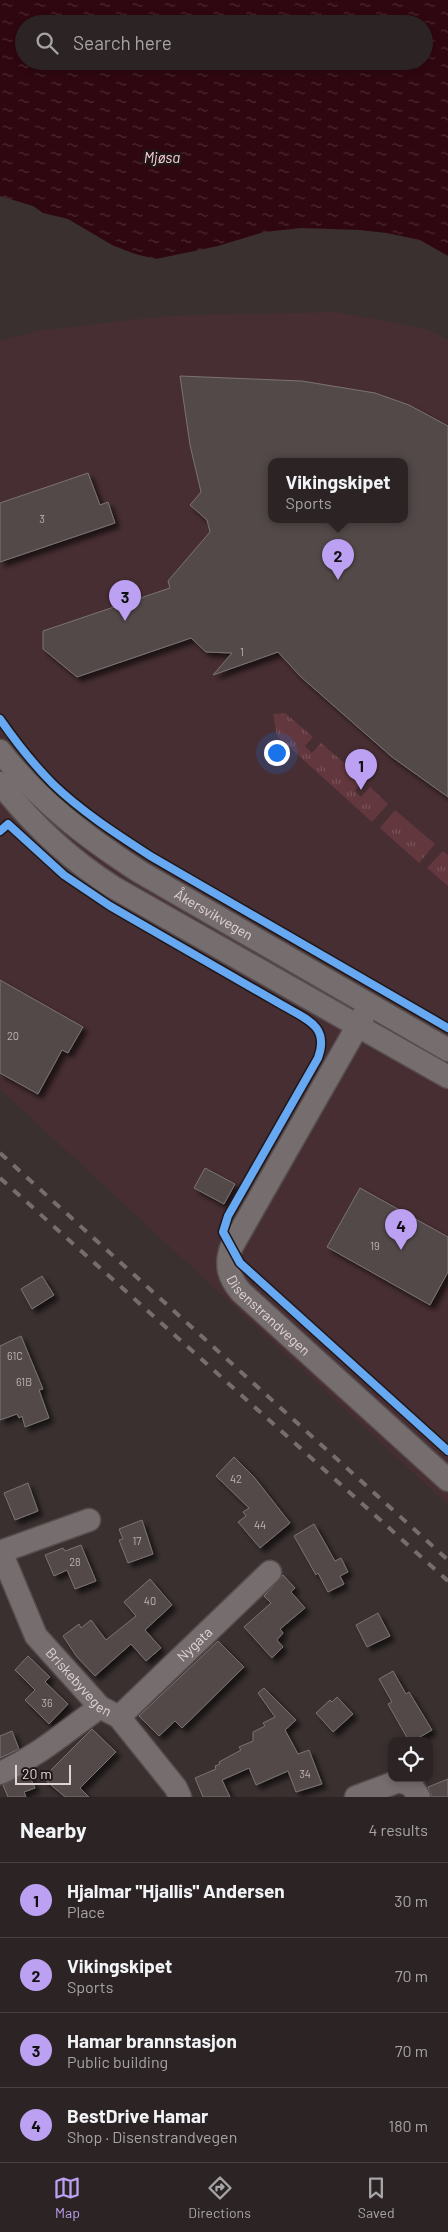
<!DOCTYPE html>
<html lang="en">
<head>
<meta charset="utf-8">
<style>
  body { margin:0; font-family:Barlow,sans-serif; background:#342c2c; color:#f1f3f6 }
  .controls { position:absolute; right:15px; bottom:15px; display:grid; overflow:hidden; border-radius:10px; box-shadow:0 2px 8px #0003 }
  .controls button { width:45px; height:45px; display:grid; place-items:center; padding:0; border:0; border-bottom:1px solid #484141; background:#2c2424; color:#f1f3f6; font:25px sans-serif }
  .scale { position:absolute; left:15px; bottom:12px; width:56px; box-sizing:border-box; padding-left:5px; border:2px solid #e1d3d4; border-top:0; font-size:14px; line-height:18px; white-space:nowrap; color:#e1d3d4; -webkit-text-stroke:4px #201718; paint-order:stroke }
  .you { position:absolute; left:276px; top:752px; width:18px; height:18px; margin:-12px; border:4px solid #fff; border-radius:50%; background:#1a73e8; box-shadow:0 0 0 8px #1a73e833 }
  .badge { display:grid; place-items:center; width:32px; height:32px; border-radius:50%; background:#bca0f2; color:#111; font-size:16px; font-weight:700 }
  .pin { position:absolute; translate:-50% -41px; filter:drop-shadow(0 1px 2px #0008) }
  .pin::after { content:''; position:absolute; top:26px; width:18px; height:15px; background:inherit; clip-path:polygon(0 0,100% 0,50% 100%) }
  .popup { position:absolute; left:268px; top:458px; width:140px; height:65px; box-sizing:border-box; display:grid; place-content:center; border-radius:10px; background:#2c2424; filter:drop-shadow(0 1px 4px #0005); font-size:16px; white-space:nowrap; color:#a6a4a6 }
  .popup b { font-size:19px; color:#f1f3f6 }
  .popup::after { content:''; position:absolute; left:50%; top:100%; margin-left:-10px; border:10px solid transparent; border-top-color:#2c2424 }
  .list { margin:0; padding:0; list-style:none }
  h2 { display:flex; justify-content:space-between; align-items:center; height:65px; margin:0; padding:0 20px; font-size:21px }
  h2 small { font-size:16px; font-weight:400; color:#a6a4a6 }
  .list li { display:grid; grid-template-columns:32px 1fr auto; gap:15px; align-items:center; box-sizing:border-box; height:75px; padding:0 20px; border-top:1px solid #484141 }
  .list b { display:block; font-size:19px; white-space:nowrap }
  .list p { margin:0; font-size:16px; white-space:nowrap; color:#a6a4a6 }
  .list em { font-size:16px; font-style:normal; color:#a6a4a6 }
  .icon { flex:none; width:28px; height:28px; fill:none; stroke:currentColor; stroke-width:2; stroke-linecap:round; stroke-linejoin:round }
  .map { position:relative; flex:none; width:448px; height:1797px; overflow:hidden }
  .search { position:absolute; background:#2c2424; box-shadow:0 2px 8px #0003; left:15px; right:15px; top:15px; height:55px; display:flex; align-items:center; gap:12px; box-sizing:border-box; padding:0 18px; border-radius:28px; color:#a6a4a6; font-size:19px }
  .sheet { height:365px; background:#2c2424 }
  nav { display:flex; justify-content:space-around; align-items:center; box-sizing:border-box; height:70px; border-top:1px solid #484141; background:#2c2424; font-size:14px; color:#a6a4a6 }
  nav a { display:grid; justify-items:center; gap:2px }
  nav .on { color:#bca0f2 }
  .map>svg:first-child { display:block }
  .built { fill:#472e32; fill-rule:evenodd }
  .grass { fill:url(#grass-tufts) }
  .water { fill:url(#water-ripples); fill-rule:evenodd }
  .building { fill:#534a4a; stroke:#7b7273; fill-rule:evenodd; filter:url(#shadow) }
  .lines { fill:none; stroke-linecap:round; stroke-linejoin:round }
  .minor-casing { stroke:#574d4e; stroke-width:25 }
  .minor { stroke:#766e6e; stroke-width:22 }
  .rail { stroke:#766d6e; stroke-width:4; stroke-dasharray:9 9; stroke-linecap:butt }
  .cycleway-casing { stroke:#201718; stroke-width:11 }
  .cycleway { stroke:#66a8f1; stroke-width:8 }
  .labels { text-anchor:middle; stroke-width:5; stroke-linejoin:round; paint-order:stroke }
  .number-label { font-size:11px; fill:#beb1b2 }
  .street-label { font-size:14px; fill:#e1d3d4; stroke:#201718 }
  .water-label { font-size:15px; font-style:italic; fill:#fbd1d5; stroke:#201718 }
</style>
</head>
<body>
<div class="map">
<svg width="448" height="1797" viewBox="0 0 448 1797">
  <defs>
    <pattern id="grass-tufts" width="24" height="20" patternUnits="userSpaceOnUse" patternTransform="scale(1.25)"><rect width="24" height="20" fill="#62373d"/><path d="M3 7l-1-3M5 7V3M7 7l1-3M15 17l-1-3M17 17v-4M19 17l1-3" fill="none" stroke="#785358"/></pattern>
    <pattern id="water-ripples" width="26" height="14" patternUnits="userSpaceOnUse" patternTransform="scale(1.25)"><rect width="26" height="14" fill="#2f0710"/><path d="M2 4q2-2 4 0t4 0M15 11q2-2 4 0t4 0" fill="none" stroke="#4d2a32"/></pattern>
    <filter id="shadow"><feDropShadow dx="4.5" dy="4.5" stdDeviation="2.5" flood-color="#0009"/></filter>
  </defs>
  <rect width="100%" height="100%" fill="#3a3030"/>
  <path class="built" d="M335,312l88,16 25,11v1166l-448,-416v-748l37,-10 129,-15zM272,461h132v58h-132z"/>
  <path class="grass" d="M285,713l28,24 -8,9 7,7 9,-10 42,36 -8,12 6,6 9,-10 18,17 -16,18 -95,-86 -4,-22z
    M395,810l40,34 -16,19 -39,-35z
    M443,851l5,4v31l-21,-18z"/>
  <path class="water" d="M0,0h448v256l-28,-16 -33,-7 -28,-3 -58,-2 -37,4 -46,14 -62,13 -21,-5 -23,-9 -44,-26 -25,-6 -10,-7 -33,-10zM24,24h400v37h-400z"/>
  <path class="building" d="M180,376l122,5 73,12 34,12 39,21v371l-56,-40 -91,-80 -23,-25 -65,23 19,-22 -26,-1 -15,-14 -114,39 -34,-28v-18l127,-43 -2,-7 42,-49 -3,-12 -17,-15 11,-13 -11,-47zM272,461h132v58h-132z
    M88,473l12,32 8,-3 7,21 -115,39v-59z
    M0,980l83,47 -15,26 -6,-3 -24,44 -38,-21z
    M205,1168l30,16 -11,20 -30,-16z
    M360,1188l88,49v35l-18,33 -103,-58z
    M42,1276l12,19 -22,14 -11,-20z
    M21,1336l22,53 -4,1 10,28 -24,9 -3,-11 -3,2 -2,-4 -17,6v-74z
    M234,1457l20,20 36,46 -30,25 -22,-26 8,-6 -3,-4 6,-4 -33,-32z
    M28,1483l10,28 -23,9 -11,-27z
    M142,1520l11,34 -25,9 -9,-23 4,-1 -4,-10z
    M314,1524l21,37 6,-3 7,14 -8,4 4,8 -16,8 -10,-19 -2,2 -22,-39z
    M81,1545l15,36 -21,8 -8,-19 -13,6 -9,-21 18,-7 2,3z
    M283,1575l12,13 -4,4 14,16 -25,21 3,4 -6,7 6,7 -11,11 -28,-31 27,-24 -7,-7z
    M150,1579l22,26 -27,25 16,18 -15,13 -15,-17 -36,32 -18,-19 -14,-21 16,-12 2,4 10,-8 15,20 30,-24 -12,-14z
    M378,1613l12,23 -23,11 -11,-22z
    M218,1641l26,26 -62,61 -7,-7 -16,15 -20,-20z
    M28,1656l22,21 -5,5 23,22 -19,20 -24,-24 10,-10 -20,-20z
    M393,1671l13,23 3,-2 23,38 -19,11h-4l-21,-37 4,-2 -13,-23z
    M264,1688l32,32 -11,10 13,24 11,-4 13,34 -26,8 -8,-21 -32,14 -7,-17 -27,12 8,17h-27l-8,-19 21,-9 -1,-3 5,-2 -1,-2 22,-12 -2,-3 14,-6v-9l12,-6 -2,-3 12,-6 -17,-24z
    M337,1697l16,17 -20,18 -17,-19 14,-13 2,2z
    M92,1729l24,23 -36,36 9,9h-24l-22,-19z
    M12,1731l7,18 -19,9v-22z
    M28,1773l7,15 -11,4 2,5h-18l-5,-12z
    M448,1779v18h-16l-4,-10z"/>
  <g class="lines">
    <g class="minor-casing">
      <g id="minor">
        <path id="s1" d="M0,751c40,51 86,86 140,121l308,178"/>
        <path d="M0,783c32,41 69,76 113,104l335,190"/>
        <path id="s2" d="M369,1006l-138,242c-6,18 -2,30 10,44l207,188"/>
        <path d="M0,1552l89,-32"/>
        <path id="s3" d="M1,1552l35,84 64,71 19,10 57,71 4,9"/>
        <path id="s4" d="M119,1717l151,-145"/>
        <path d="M0,1773c40,-18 65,-41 100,-66"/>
        <path d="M356,1797l43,-16 12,4 8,12"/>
      </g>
    </g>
    <use href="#minor" class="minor"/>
    <path class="rail" d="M0,1153l448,407
      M0,1178l448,403"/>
    <g class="cycleway-casing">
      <path id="cycleway" d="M0,719c16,23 33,45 53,65 29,28 65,51 99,73l296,171
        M0,831l8,-7 56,51 46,31 172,99c24,14 48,21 36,53l-90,158 -5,16 17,31 208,188"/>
    </g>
    <use href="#cycleway" class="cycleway"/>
  </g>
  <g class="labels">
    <g class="number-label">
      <text x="42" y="523">3</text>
      <text x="242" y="656">1</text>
      <text x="13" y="1040">20</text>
      <text x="375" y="1250">19</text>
      <text x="15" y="1360">61C</text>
      <text x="24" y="1386">61B</text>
      <text x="236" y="1483">42</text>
      <text x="260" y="1529">44</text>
      <text x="137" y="1545">17</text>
      <text x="75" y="1566">28</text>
      <text x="150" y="1605">40</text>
      <text x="47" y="1707">36</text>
      <text x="305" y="1778">34</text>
    </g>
    <g class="street-label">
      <text dy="5" stroke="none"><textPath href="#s1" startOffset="271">Åkersvikvegen</textPath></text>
      <text dy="5" stroke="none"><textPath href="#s2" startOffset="362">Disenstrandvegen</textPath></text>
      <text dy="5" stroke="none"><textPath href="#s4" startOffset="105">Nygata</textPath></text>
      <text dy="5" stroke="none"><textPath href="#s3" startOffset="154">Briskebyvegen</textPath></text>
    </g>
    <g class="water-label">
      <text x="162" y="163">Mjøsa</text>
    </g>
  </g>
</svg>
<div class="controls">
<button><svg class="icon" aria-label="locate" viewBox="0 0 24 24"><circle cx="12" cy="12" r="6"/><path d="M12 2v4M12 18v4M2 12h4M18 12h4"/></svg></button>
</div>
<div class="scale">20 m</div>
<div class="you"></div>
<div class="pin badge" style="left:361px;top:790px">1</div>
<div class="pin badge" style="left:338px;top:580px">2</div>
<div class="popup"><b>Vikingskipet</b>Sports</div>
<div class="pin badge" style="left:125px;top:621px">3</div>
<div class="pin badge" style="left:401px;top:1250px">4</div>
<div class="search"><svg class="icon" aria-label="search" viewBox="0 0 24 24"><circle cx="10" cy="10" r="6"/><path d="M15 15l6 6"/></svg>Search here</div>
</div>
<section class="sheet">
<h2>Nearby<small>4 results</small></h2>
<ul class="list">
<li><span class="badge">1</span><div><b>Hjalmar &quot;Hjallis&quot; Andersen</b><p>Place</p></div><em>30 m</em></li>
<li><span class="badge">2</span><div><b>Vikingskipet</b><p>Sports</p></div><em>70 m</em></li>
<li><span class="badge">3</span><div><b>Hamar brannstasjon</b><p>Public building</p></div><em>70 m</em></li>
<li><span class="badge">4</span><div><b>BestDrive Hamar</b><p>Shop · Disenstrandvegen</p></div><em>180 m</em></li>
</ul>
</section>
<nav>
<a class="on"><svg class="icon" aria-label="map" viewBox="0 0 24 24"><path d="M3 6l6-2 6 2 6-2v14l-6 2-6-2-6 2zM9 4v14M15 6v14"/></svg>Map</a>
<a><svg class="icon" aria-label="directions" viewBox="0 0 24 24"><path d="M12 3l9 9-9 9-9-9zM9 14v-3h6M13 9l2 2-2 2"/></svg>Directions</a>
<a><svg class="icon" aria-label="saved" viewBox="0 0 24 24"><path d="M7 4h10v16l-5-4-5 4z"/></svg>Saved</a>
</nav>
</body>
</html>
